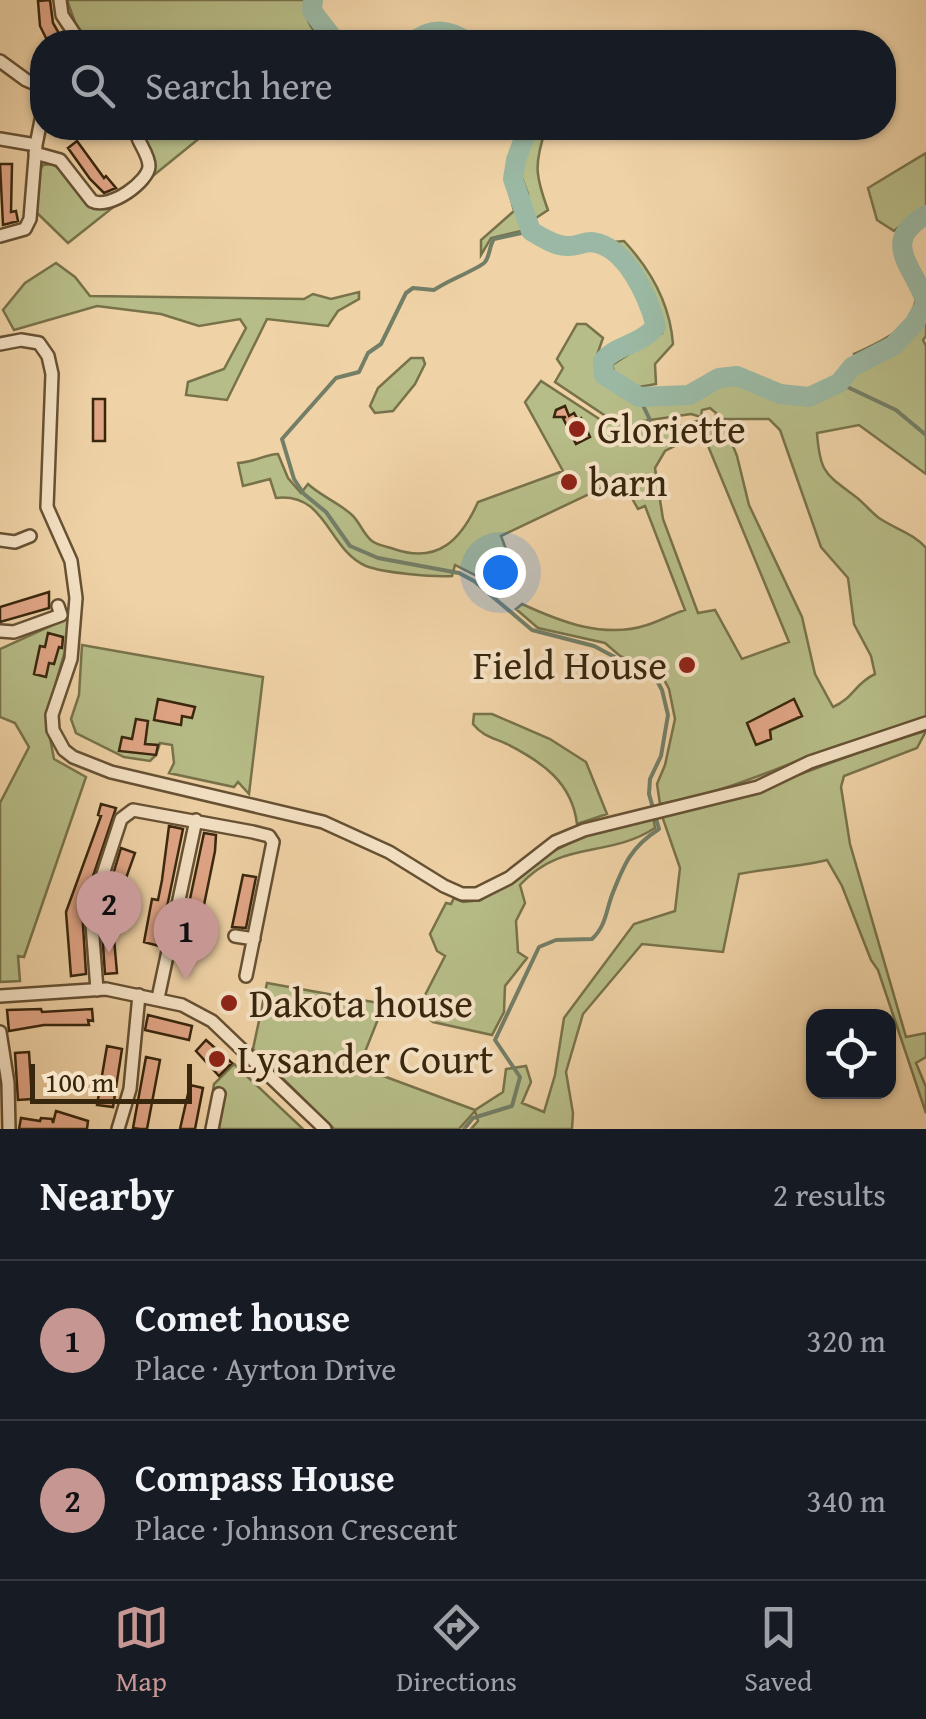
<!DOCTYPE html>
<html lang="en">
<head>
<meta charset="utf-8">
<style>
  body { margin:0; font-family:"Gentium Book Plus",serif; background:#242831; color:#f1f3f6 }
  .controls { position:absolute; right:30px; bottom:30px; display:grid; overflow:hidden; border-radius:20px; box-shadow:0 2px 8px #0004 }
  .controls button { width:90px; height:90px; display:grid; place-items:center; padding:0; border:0; border-bottom:2px solid #363941; background:#171b24; color:#f1f3f6; font:50px sans-serif }
  .scale { position:absolute; left:30px; bottom:25px; width:162px; box-sizing:border-box; padding-left:10px; border:5px solid #38260d; border-top:0; font-size:28px; line-height:35px; white-space:nowrap; color:#38260d; -webkit-text-stroke:8px #f5e2c5; paint-order:stroke }
  .you { position:absolute; left:500px; top:572px; width:35px; height:35px; margin:-25px; border:8px solid #fff; border-radius:50%; background:#1a73e8; box-shadow:0 0 0 15px #1a73e833 }
  .badge { display:grid; place-items:center; width:65px; height:65px; border-radius:50%; background:#c59692; color:#111; font-size:32px; font-weight:700 }
  .pin { position:absolute; translate:-50% -82px; filter:drop-shadow(0 2px 5px #0008) }
  .pin::after { content:''; position:absolute; top:52px; width:35px; height:30px; background:inherit; clip-path:polygon(0 0,100% 0,50% 100%) }
  .list { margin:0; padding:0; list-style:none }
  h2 { display:flex; justify-content:space-between; align-items:center; height:130px; margin:0; padding:0 40px; font-size:42px }
  h2 small { font-size:32px; font-weight:400; color:#9ea1a6 }
  .list li { display:grid; grid-template-columns:65px 1fr auto; gap:30px; align-items:center; box-sizing:border-box; height:160px; padding:0 40px; border-top:2px solid #363941 }
  .list b { display:block; font-size:38px; white-space:nowrap }
  .list p { margin:0; font-size:32px; white-space:nowrap; color:#9ea1a6 }
  .list em { font-size:32px; font-style:normal; color:#9ea1a6 }
  .icon { flex:none; width:55px; height:55px; fill:none; stroke:currentColor; stroke-width:2; stroke-linecap:round; stroke-linejoin:round }
  .map { position:relative; flex:none; width:926px; height:1129px; overflow:hidden }
  .search { position:absolute; background:#171b24; box-shadow:0 2px 8px #0004; left:30px; right:30px; top:30px; height:110px; display:flex; align-items:center; gap:25px; box-sizing:border-box; padding:0 35px; border-radius:40px; color:#9ea1a6; font-size:38px }
  .sheet { height:450px; background:#171b24 }
  nav { display:flex; justify-content:space-around; align-items:center; box-sizing:border-box; height:140px; border-top:2px solid #363941; background:#171b24; font-size:28px; color:#9ea1a6 }
  nav a { display:grid; justify-items:center; gap:5px }
  nav .on { color:#c59692 }
  .map>svg:first-child { display:block }
  .green { fill:#b7bd88; stroke:#78724a; stroke-width:2.5; fill-rule:evenodd }
  .lines { fill:none; stroke-linecap:round; stroke-linejoin:round }
  .stream { stroke:#737e67; stroke-width:4 }
  .river { stroke:#9ab8a3; stroke-width:20 }
  .building { fill:#e2a687; stroke:#38260d; stroke-width:2.5 }
  .minor-casing { stroke:#665133; stroke-width:16 }
  .minor { stroke:#f5e2c5; stroke-width:11 }
  .poi-dot { fill:#8f2418; stroke:#f5e2c5; stroke-width:4 }
  .labels { text-anchor:middle; stroke-width:8; stroke-linejoin:round; paint-order:stroke }
  .poi-label { font-size:40px; fill:#38260d; stroke:#f5e2c5; text-anchor:start }
</style>
</head>
<body>
<div class="map">
<svg width="926" height="1129" viewBox="0 0 926 1129">
  <rect width="100%" height="100%" fill="#efd2a6"/>
  <filter id="stains"><feTurbulence type="fractalNoise" baseFrequency=".002" numOctaves="4"/><feColorMatrix values="0 0 0 0 .2 0 0 0 0 .09 0 0 0 0 .02 0 0 0 .5 -.17"/></filter>
  <radialGradient id="worn" r=".72"><stop offset=".6" stop-color="#630" stop-opacity="0"/><stop offset="1" stop-color="#630" stop-opacity=".3"/></radialGradient>
  <path class="green" d="M67,0h238c0,18 4,27 17,39l-4,3h-229l-12,-14z
    M141,128h71l-58,47c3,-22 -13,-28 -13,-47z
    M534,128h12c-12,36 -11,47 2,82l-12,8 -2,10 -43,10 -10,17v-15l33,-29 -8,-31 12,18 10,-4 -9,-24z
    M926,153v57l-15,7 -17,14 -17,-11 -9,-32z
    M52,164c24,13 29,44 59,45l-43,34 -33,-32 2,-36 6,-10z
    M624,241c27,29 46,63 49,103l-18,20 1,20 -17,3 -24,-12 -3,-10 50,-32c2,-34 -29,-65 -49,-91z
    M56,263l19,14 15,19 214,3 9,-5 18,5 28,-7v7l-21,12 -10,15 -61,-7 -40,81 -41,-5 2,-13 36,-13 22,-41 -6,-9 -41,7 -38,-12 -64,-8 -83,24 -11,-20 22,-27z
    M926,294v42l-3,4 3,6v128l-67,-49 -42,8c3,41 9,41 39,64 8,6 15,15 23,21 16,11 34,15 47,30v170c-26,14 -60,18 -89,28 -59,21 -114,48 -177,58l-3,-20 8,-19 10,-46 -6,-30 -8,-15 -41,-18 -15,-13 -67,-15 -22,-19 6,-5c39,18 82,35 125,21 13,-4 25,-11 38,-15l-40,-104 -7,3 -9,-16 -21,-8 -107,51 8,21 -34,18 -20,-10 -3,11c-20,1 -68,-3 -86,-10 -38,-16 -39,-74 -90,-68l-6,-19 -27,7 -5,-23c17,-1 28,-9 40,-9l10,24 13,15 7,-9c14,13 32,19 45,32 7,7 11,19 19,25 5,4 16,6 22,8 44,15 67,-9 84,-47l85,-31 -38,-69 16,-21 63,41v-7l-49,-33 8,-14 -6,-9 20,-35h9l17,14 -6,17 2,18 39,27h51l26,-17 13,-3 16,3 36,16 30,1 30,-13 20,-20 -6,-13c27,-13 54,-22 62,-54zM710,408l6,5 -1,6h54l11,11 41,117 27,31 6,46 17,32 4,18c-21,10 -21,24 -42,33l-18,-33 -13,-57 -53,-112 -12,-49 -13,-32 -27,-3 -39,11 -14,-3 -1,-8 48,-7 10,3 1,-7zM695,436l11,5 83,201 -47,17 -27,-49 -17,3 -35,-94 -8,-51 10,-17z
    M411,358h12l2,6 -10,20 -22,27 -18,2 -5,-7 8,-18z
    M70,617l-3,27 -21,73 8,42 32,18 -62,180 -6,-1 2,25 -20,1v-179l29,-56 -14,-24 -15,-6v-68z
    M82,645l181,32 -14,117 -11,-12 -4,5 -65,-14 5,-10 -2,-18 -12,-2 -4,12 -6,6 -26,-4 -48,-24 -5,-14 8,-24z
    M474,714h18l58,25 36,23 21,52 -30,10c-5,-42 -35,-62 -70,-80 -13,-6 -25,-8 -34,-20z
    M926,731l-9,17 -73,28 -3,11 9,57 56,193 20,-4v24l-10,6 10,24v26l-48,-143 -7,-10 -29,-74 -15,-26c-29,7 -58,8 -88,14l-16,78 -81,-8 -59,70 -17,58 7,41 -1,16h-101l7,-8 -3,-10 -16,18h-125l-81,-80 14,-66 117,21 -25,63 116,43 28,-18 3,-23 20,-3 5,16 -9,21 22,9 11,-37 9,-57 70,-94 41,-13 5,-43 -18,-52c94,-18 173,-60 264,-85z
    M653,816l2,12c-48,31 -93,11 -135,57l5,18 -9,18 2,31 9,6 -22,28 -1,26 -12,23 -59,-13 -10,-8 -2,-11 24,-47 -8,-5 -7,-17 16,-31 5,1 3,-6 9,4 18,-2 69,-47 36,-18z
    M234,1064l69,65h-86l7,-36 -11,-3 1,-6z"/>
  <g class="lines">
    <path class="stream" d="M839,383l57,27 30,25
      M639,397l11,23
      M660,428l4,4 22,-3
      M464,1129l9,-11 39,-12 8,-29 -25,-37 44,-93 17,-7 36,-1c14,-13 14,-28 20,-44 12,-31 19,-48 47,-66l-10,-35 1,-15 11,-23 7,-41 -6,-25 -6,-11 -62,-33 -62,-16 -58,-49 -15,-8 -81,-15 -28,-12 -24,-34 -22,-18 -10,-15 -12,-40 54,-61 23,-6 9,-19 13,-9 25,-51 7,-5 21,2c12,-9 47,-22 51,-28 5,-6 4,-16 9,-23l37,-8"/>
    <path class="river" d="M313,0l-1,11 24,31
      M413,42c19,-15 35,-13 55,0
      M528,128l-12,32 -3,19 18,52c10,6 24,15 36,15 8,1 16,-4 24,-4 35,3 57,55 65,84 -15,19 -40,19 -53,35l1,14 35,22 50,-2 30,-17 18,-2 43,18 29,3 30,-14 13,-16 41,-21 21,-22 12,-21c-12,-37 -47,-61 0,-88"/>
  </g>
  <path class="building" d="M50,0l3,23 11,19h-16l-8,-16 -2,-25z
    M77,141l27,37 2,-2 10,12 -12,5 -14,-14 -22,-31z
    M0,164h12l-1,48 5,-1 2,10 -15,4z
    M93,399h12v42h-12z
    M565,406l4,10 5,-3 4,7 3,-2 9,19 -14,7 -13,-26 3,-1h-12l2,-7z
    M49,592v16l-49,14v-15z
    M48,633l15,4 -1,11 -3,-1 -5,17 -5,-1 -3,14 -12,-3 6,-28 5,1z
    M158,699l37,8 -3,11 -10,-2 -1,9 -27,-5z
    M794,699l8,17 -32,14 1,9 -15,6 -9,-22z
    M136,719l12,2 -3,23 13,1 -2,10 -37,-4 3,-14 10,2z
    M101,804l15,4 -34,101 4,65 -15,2 -5,-64 35,-96 -3,-1z
    M169,826l14,3 -24,117 -15,-4 8,-43 6,1 4,-20z
    M204,833l12,2 -1,16 -20,98 -15,-3z
    M121,848l14,5 -19,53 -3,21 4,46 -12,1 -4,-59z
    M243,875l13,2 -10,51 -14,-1z
    M41,1009l1,3 50,-3 1,12 -5,-1 1,5h-45l-35,6 -2,-21z
    M148,1015l44,11 -3,14 -44,-10z
    M206,1040l26,23 -13,13 -23,-25z
    M107,1046l15,3 -9,58 -16,-2z
    M29,1052l3,47 -14,1 -3,-47z
    M146,1057l14,3 -13,69h-7l-7,-1z
    M190,1085l13,3 -8,41h-15z
    M56,1111l32,10 -1,8h-68l2,-11 19,3 1,-3 11,1 1,4z"/>
  <g class="lines">
    <g class="minor-casing">
      <path id="minor" d="M60,0l2,15 18,27
        M0,61l26,19 16,7
        M0,139l36,6
        M35,153l25,7 32,41c18,9 57,-20 57,-35 0,-13 -13,-25 -14,-38
        M0,236l25,-7 5,-10 6,-74 6,-30
        M0,344l21,-4 18,3 9,13 4,18 -5,133 24,54 5,37 -5,61 -19,56 1,15 11,20 9,7 38,15 212,50 66,30 55,34 18,8h15l32,-16 46,-36 29,-12 174,-43 52,-25 116,-39
        M0,540l15,2 15,-6
        M0,631l14,1 47,-17 -3,-9
        M235,936l19,3
        M97,990l-6,-79 30,-92 12,-9 120,22 16,4 4,6 -27,134
        M0,996l106,-7 76,16 30,16 113,108
        M158,998l38,-178
        M0,1032l8,51 1,46
        M118,1129l12,-40 9,-94
        M212,1129l7,-35"/>
    </g>
    <use href="#minor" class="minor"/>
  </g>
  <g class="poi-dot">
    <circle cx="577" cy="429" r="10"/>
    <circle cx="569" cy="482" r="10"/>
    <circle cx="687" cy="665" r="10"/>
    <circle cx="229" cy="1003" r="10"/>
    <circle cx="217" cy="1059" r="10"/>
  </g>
  <g class="labels">
    <g class="poi-label">
      <text x="597" y="443">Gloriette</text>
      <text x="589" y="496">barn</text>
      <text x="667" y="679" text-anchor="end">Field House</text>
      <text x="249" y="1017">Dakota house</text>
      <text x="237" y="1073">Lysander Court</text>
    </g>
  </g>
  <rect width="100%" height="100%" filter="url(#stains)"/>
  <rect width="100%" height="100%" fill="url(#worn)"/>
</svg>
<div class="controls">
<button><svg class="icon" aria-label="locate" viewBox="0 0 24 24"><circle cx="12" cy="12" r="6"/><path d="M12 2v4M12 18v4M2 12h4M18 12h4"/></svg></button>
</div>
<div class="scale">100 m</div>
<div class="you"></div>
<div class="pin badge" style="left:186px;top:980px">1</div>
<div class="pin badge" style="left:109px;top:953px">2</div>
<div class="search"><svg class="icon" aria-label="search" viewBox="0 0 24 24"><circle cx="10" cy="10" r="6"/><path d="M15 15l6 6"/></svg>Search here</div>
</div>
<section class="sheet">
<h2>Nearby<small>2 results</small></h2>
<ul class="list">
<li><span class="badge">1</span><div><b>Comet house</b><p>Place · Ayrton Drive</p></div><em>320 m</em></li>
<li><span class="badge">2</span><div><b>Compass House</b><p>Place · Johnson Crescent</p></div><em>340 m</em></li>
</ul>
</section>
<nav>
<a class="on"><svg class="icon" aria-label="map" viewBox="0 0 24 24"><path d="M3 6l6-2 6 2 6-2v14l-6 2-6-2-6 2zM9 4v14M15 6v14"/></svg>Map</a>
<a><svg class="icon" aria-label="directions" viewBox="0 0 24 24"><path d="M12 3l9 9-9 9-9-9zM9 14v-3h6M13 9l2 2-2 2"/></svg>Directions</a>
<a><svg class="icon" aria-label="saved" viewBox="0 0 24 24"><path d="M7 4h10v16l-5-4-5 4z"/></svg>Saved</a>
</nav>
</body>
</html>
